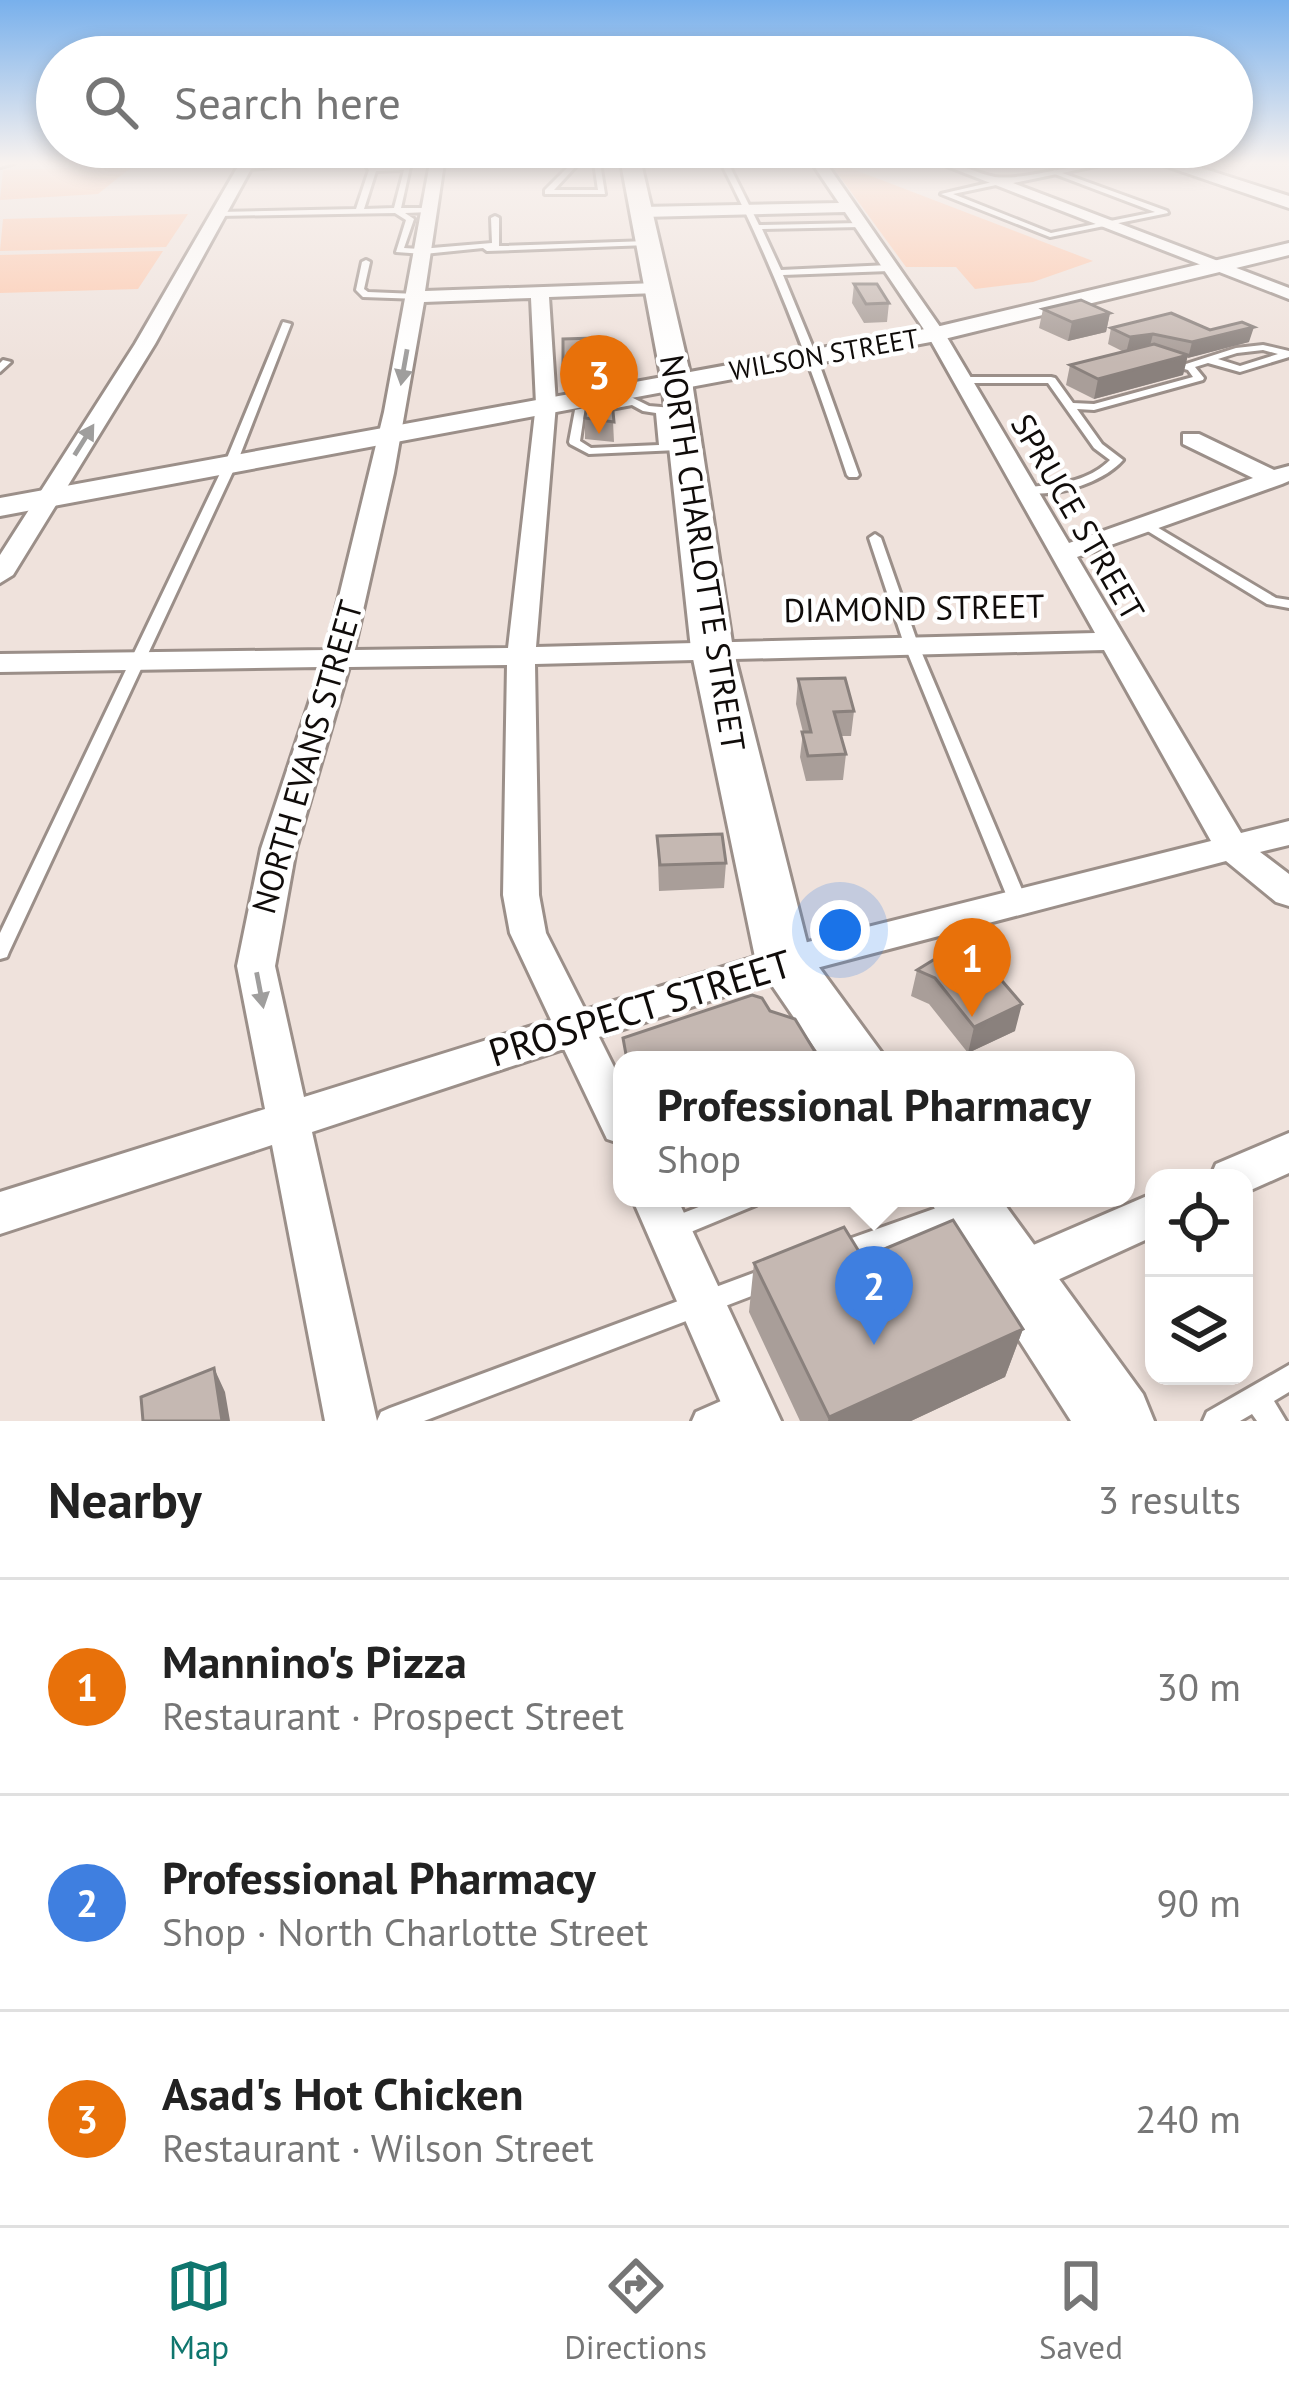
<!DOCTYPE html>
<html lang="en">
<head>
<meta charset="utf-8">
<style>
  body { margin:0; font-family:"PT Sans",sans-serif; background:#f6f6f6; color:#222 }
  .controls { position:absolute; right:36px; bottom:36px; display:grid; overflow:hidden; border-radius:24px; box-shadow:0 6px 18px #0003 }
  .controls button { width:108px; height:108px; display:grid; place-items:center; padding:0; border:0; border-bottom:3px solid #e0e0e0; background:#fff; color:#222; font:60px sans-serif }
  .you { position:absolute; left:840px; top:930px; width:42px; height:42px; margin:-30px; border:9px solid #fff; border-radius:50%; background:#1a73e8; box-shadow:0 0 0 18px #1a73e833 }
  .badge { display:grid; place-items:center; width:78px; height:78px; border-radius:50%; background:#0f766e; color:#fff; font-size:39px; font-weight:700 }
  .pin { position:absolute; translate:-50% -99px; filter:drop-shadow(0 3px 6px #0008) }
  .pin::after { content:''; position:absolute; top:63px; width:42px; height:36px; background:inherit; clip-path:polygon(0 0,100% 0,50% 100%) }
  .popup { position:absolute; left:613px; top:1051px; width:522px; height:156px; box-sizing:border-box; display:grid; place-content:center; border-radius:24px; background:#fff; filter:drop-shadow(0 3px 9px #0005); font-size:39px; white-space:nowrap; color:#767676 }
  .popup b { font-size:45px; color:#222 }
  .popup::after { content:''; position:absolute; left:50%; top:100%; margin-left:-24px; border:24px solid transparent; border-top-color:#fff }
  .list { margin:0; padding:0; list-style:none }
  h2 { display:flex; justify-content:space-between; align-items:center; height:156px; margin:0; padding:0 48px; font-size:51px }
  h2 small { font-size:39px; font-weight:400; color:#767676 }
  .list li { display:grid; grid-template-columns:78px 1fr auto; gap:36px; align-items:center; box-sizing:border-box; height:216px; padding:0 48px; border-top:3px solid #e0e0e0 }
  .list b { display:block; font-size:45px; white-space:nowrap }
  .list p { margin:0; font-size:39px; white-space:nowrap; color:#767676 }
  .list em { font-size:39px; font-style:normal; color:#767676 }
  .icon { flex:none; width:66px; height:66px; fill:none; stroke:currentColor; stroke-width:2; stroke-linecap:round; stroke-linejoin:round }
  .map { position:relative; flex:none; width:1289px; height:1421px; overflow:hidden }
  .search { position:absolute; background:#fff; box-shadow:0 6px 18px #0003; left:36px; right:36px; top:36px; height:132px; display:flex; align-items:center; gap:30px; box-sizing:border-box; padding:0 42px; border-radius:66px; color:#767676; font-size:45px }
  .sheet { height:804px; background:#fff }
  nav { display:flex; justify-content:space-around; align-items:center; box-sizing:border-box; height:168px; border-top:3px solid #e0e0e0; background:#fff; font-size:33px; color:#767676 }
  nav a { display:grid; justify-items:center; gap:6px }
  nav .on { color:#0f766e }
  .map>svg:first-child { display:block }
  .green { fill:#fdc8ad }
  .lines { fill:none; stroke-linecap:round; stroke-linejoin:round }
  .service-casing { stroke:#9b8f89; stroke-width:6 }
  .minor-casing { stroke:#9b8f89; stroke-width:6 }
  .tertiary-casing { stroke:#9b8f89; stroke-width:6 }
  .secondary-casing { stroke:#9b8f89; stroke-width:6 }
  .service { fill:#fff; fill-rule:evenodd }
  .minor { fill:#fff; fill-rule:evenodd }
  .tertiary { fill:#fff; fill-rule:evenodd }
  .secondary { fill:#fff; fill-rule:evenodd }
  .wall { fill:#a99e99 }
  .shaded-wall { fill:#8a817d }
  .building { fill:#c5b8b2; stroke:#8a817d; stroke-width:3 }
  .oneway { fill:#9f9e9d }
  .labels { text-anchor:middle; stroke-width:9; stroke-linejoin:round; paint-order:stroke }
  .far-street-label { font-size:27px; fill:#100c0a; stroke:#fff }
  .street-label { font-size:33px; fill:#100c0a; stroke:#fff }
  .near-street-label { font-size:39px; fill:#100c0a; stroke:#fff }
</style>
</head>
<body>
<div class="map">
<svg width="1289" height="1421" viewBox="0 0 1289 1421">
  <rect width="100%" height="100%" fill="#efe2dc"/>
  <path class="green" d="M830,163h7l256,98 -60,21 -58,7 -19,-22h-50z
    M133,166l-35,28 -98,6 3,-30z
    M188,214l-22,33 -166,4 3,-32z
    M163,251l-25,38 -138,4v-38z"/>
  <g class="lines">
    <g class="service-casing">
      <path id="service" d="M0,163h14l-14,4z
        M366,163l9,4h35l-9,41h29l4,2 -4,2 -25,1 9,6 -10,29 16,1 72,-6 -1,-25 4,-2 4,2v28l149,-5 4,2 -4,2 -161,6 -4,-3 -59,6 -28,-2 10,-32 -11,-7 -177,3 -4,-2 4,-2 138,-3 13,-39 -4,-5zM404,170l-10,38 -30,1 12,-38z
        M572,163h7l-25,27h44l-4,-27h6l5,31h-60v-4z
        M721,163h7l31,62 101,-2 4,2 -4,2 -98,2 19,41 108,-5 4,3 -4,3 -106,4 33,80 43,120 -2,2h-8l-2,-2c-35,-107 -74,-211 -126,-312z
        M1054,170l113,41 1,2 -118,24 -109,-43 60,-14v4l-48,10 98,39 104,-21 -103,-39z
        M366,260l4,2 -6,27 4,3 49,2 3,1v4l-57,-2 -7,-7 6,-28z
        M283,322l8,2 -54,139 -228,489 -2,5 -7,2v-26l225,-470z
        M1263,345l26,6v6l-49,15 -32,-9 -13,4 9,11 -1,2 -109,30 -17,-1 25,35 21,16c-21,24 -76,41 -105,30 9,-4 18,-3 29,-5 23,-2 46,-8 63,-25l-16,-12 -46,-65h-86l-5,-3 5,-3h89l4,1 18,25 21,1 99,-27 -5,-7 -22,-6v-4l20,4 50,-16zM1263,350l15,4 -38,12 -22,-7 19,-6z
        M3,360l8,2 -11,10v-9z
        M627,395l22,11 36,3v4h-19l4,32 8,1v4l-89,4 -19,-10 -1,-2 6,-32 49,-10 -2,-2zM632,405l11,6 13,2 3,32 -68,3 -11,-7 4,-27z
        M1145,520l131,78 13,2v8l-22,-4 -126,-77 -2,-3z
        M875,534l6,4 37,106 108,255 -3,5 -6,2 -6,-2 -3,-5 -104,-255 -35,-106z
        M722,1198h37l-3,7 -75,31 -8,3 -8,-3 -3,-8 3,-8z
        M959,1200l8,3 3,7 -3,7 -127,47 -8,-3 -4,-8 4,-8z
        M767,1268l8,3 4,8 -4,8 -8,3 -343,131h-47l4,-9 9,-4z
        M1289,1365v27l-15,9 12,20h-29l-5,-7 -12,7h-37l4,-9z
        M744,1391l9,4 4,9 -4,9 -18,8h-43l4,-9z"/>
    </g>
    <g class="minor-casing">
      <path id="minor" d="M240,163h80l-69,6 -96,175 -142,231 -13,8v-28l135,-211z
        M430,163h14l-19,128 232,-8 9,5 -9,5 -108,4 7,107 -20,243 559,-14 -168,-299 -82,-122 -203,5 -8,-5 8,-5 197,-4 -27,-40h14l119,171 124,209 184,-65 -70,-34v-10h16l75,36 15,-4v15l-7,3 -205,73 164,276 48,-12v24l-29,7 29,22v32l-13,-4 -50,-41 -440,115 -187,61 23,46v61l-15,-5 -43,-90 -252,83 65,289h-52l-53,-276 -272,89v-42l265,-83 -28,-143 24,-117 60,-182 -321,5v-18l326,-4 58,-238zM531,298l5,106 -28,244 -154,2 40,-177 30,-171zM1104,650l107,191 -427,107 -199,62 -39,-77 -7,-38 -4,-231zM507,665l-4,230 7,38 41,87 -247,77 -29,-131 21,-117 53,-182z
        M939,163c22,0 36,10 56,14 26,4 82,-14 115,-14l-97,20 276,105v11z
        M1289,1133v40l-45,20v-15h-34l6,-14z
        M1154,1193v43l-136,62 -17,-7 -6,-16 6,-16z
        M632,1198h45l104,223h-52z"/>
    </g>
    <g class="tertiary-casing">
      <path id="tertiary" d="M1157,163h29l103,33v12z
        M1289,243v12l-353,86 -936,175v-18l936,-171z"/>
    </g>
    <g class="secondary-casing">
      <path id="secondary" d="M621,163h20l51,219 41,267 77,306 77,105h-64l-67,-98 -65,-313 -29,-267z
        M928,1198h72l143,196 11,27h-83z"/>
    </g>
    <use href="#service" class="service"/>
    <use href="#minor" class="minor"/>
    <use href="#tertiary" class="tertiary"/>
    <use href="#secondary" class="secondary"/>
  </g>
  <path class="wall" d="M854,284l35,19 -2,19 -23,1 -12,-20z
    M1043,309l67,4 -4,19 -38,9 -29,-13z
    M1111,328l138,14 -62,16 -4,17 -89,24 -28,-14 4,-20 54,-13 -16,-8z
    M594,338l2,45 -32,1 -1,-45z
    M612,401l2,41 -29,-3v-21z
    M798,679l56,32 -3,25h-10l5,18 -3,26 -37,1 -6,-24 3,-25 -7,-28z
    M657,836l69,27 -2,25 -65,3z
    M948,951l67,80 -47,22 -39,-49 -18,-8 6,-26z
    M863,1258l160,71 -18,48 -94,44h-111l-51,-109 5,-49z"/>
  <path class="shaded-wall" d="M1110,313l-4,19 -38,9 4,-19z
    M1254,327l-5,15 -61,16 4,-16z
    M1153,334l-4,16 -23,3 4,-16z
    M1188,355l-5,20 -89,24 4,-20z
    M1022,1004l-7,27 -47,22 6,-26z
    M1023,1329l-18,48 -94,44h-83l1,-4z
    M214,1368l11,24 5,29h-8z"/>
  <path class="building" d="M854,284h23l12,19 -23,1z
    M1081,300l29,13 -38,9 -29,-13z
    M1171,313l39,17 32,-8 12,5 -62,15 -39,-8 -23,3 -19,-9z
    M594,338l2,25 -33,1v-25z
    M1154,344l34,11 -90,24 -28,-14z
    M612,401l2,21 -29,-4 2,-16z
    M845,678l9,33 -20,1 12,42 -38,2 -6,-24h9l-13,-53z
    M722,834l4,29 -66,2 -3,-29z
    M948,951l15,17 21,-8 38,44 -48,23 -39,-49 -18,-8z
    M752,995l10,3 8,13 25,8 25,41h-193l-4,-22z
    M953,1220l70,109 -194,88 -75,-154 90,-36 19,31z
    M214,1368l8,53h-79l-2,-24z"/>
  <defs><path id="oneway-solid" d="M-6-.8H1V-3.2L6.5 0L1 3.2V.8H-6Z" transform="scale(3)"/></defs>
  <g class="oneway">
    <use href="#oneway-solid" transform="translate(404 367) rotate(100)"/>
    <use href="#oneway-solid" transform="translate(84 440) rotate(-58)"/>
    <use href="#oneway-solid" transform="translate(260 990) rotate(79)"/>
  </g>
  <linearGradient id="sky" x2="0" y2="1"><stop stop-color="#78b0ec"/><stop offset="0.45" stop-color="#f8f2ef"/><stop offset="1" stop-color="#f8f2ef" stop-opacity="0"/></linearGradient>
  <rect width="1289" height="362" fill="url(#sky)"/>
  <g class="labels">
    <g class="far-street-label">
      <text transform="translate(824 355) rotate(-10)" y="9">WILSON STREET</text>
    </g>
    <g class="street-label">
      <text transform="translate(1078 517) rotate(60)" y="12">SPRUCE STREET</text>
      <text transform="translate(703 553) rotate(81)" y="12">NORTH CHARLOTTE STREET</text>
      <text transform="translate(914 608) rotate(-1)" y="12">DIAMOND STREET</text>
      <text transform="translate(307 757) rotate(-74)" y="12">NORTH EVANS STREET</text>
    </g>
    <g class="near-street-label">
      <text transform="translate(640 1008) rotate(-17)" y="14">PROSPECT STREET</text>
    </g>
  </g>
</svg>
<div class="controls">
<button><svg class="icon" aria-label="locate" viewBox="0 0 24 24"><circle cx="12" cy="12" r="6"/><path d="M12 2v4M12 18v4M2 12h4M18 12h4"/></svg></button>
<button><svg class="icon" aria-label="layers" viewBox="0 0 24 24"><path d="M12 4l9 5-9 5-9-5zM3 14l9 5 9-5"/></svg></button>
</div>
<div class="you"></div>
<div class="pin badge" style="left:972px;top:1017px;background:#e8710a">1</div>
<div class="pin badge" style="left:874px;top:1345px;background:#3f7fe0">2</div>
<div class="popup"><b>Professional Pharmacy</b>Shop</div>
<div class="pin badge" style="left:599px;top:434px;background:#e8710a">3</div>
<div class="search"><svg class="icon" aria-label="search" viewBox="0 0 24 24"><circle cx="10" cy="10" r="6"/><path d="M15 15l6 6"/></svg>Search here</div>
</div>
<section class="sheet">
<h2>Nearby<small>3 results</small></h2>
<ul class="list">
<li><span class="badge" style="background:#e8710a">1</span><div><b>Mannino's Pizza</b><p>Restaurant · Prospect Street</p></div><em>30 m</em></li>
<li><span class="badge" style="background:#3f7fe0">2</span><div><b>Professional Pharmacy</b><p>Shop · North Charlotte Street</p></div><em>90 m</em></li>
<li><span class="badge" style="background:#e8710a">3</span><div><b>Asad's Hot Chicken</b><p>Restaurant · Wilson Street</p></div><em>240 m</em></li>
</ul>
</section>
<nav>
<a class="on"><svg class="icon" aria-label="map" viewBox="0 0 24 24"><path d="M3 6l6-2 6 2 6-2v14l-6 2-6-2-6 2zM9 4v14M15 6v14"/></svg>Map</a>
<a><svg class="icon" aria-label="directions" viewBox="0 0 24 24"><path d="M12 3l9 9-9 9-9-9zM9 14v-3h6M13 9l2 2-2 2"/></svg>Directions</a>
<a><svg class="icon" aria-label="saved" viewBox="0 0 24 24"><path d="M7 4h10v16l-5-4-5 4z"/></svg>Saved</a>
</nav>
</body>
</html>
